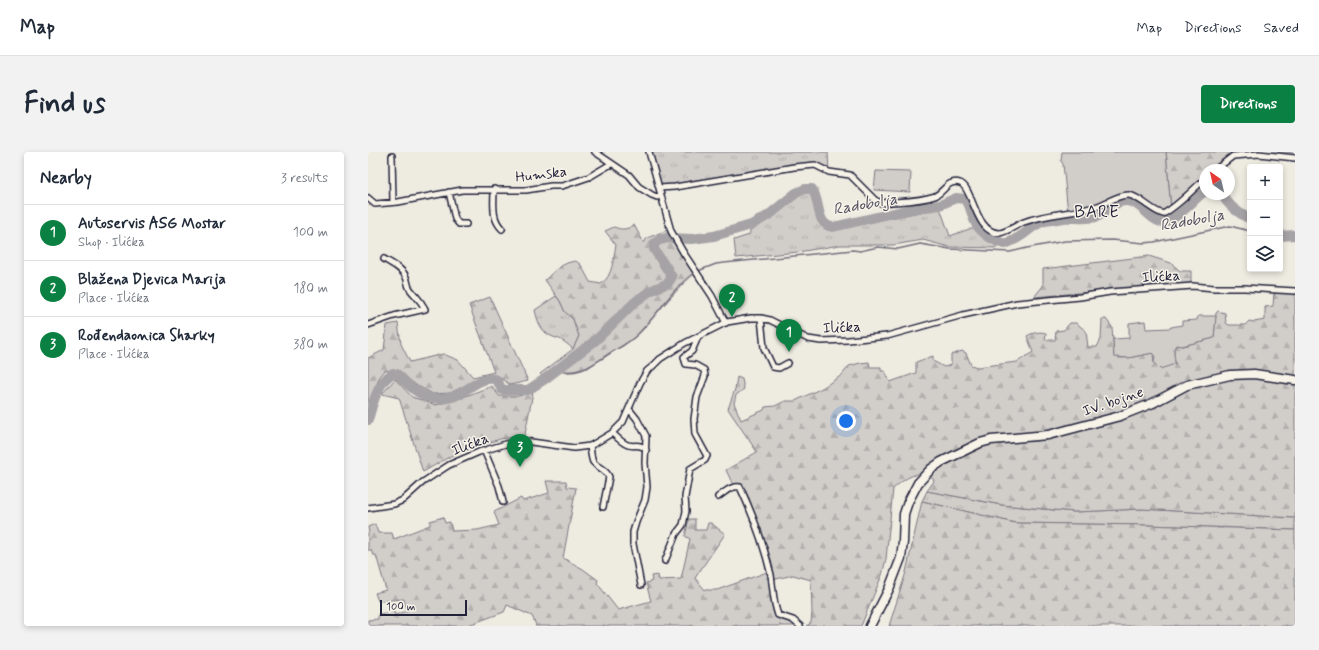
<!DOCTYPE html>
<html lang="en">
<head>
<meta charset="utf-8">
<style>
  body { margin:0; font-family:Mynerve,sans-serif; background:#f2f2f3; color:#1f2937 }
  .controls { position:absolute; right:12px; top:12px; display:grid; overflow:hidden; border-radius:4px; box-shadow:0 2px 6px #0003 }
  .controls button { width:36px; height:36px; display:grid; place-items:center; padding:0; border:0; border-bottom:1px solid #e0e1e3; background:#fff; color:#1f2937; font:20px sans-serif }
  .compass { position:absolute; left:831px; top:12px; width:36px; height:36px; border-radius:50%; background:#fff; box-shadow:0 2px 6px #0003; rotate:326deg }
  .scale { position:absolute; left:12px; bottom:10px; width:87px; box-sizing:border-box; padding-left:4px; border:2px solid #22223b; border-top:0; font-size:11px; line-height:14px; white-space:nowrap; color:#22223b; -webkit-text-stroke:3px #f7f3e8; paint-order:stroke }
  .you { position:absolute; left:478px; top:269px; width:14px; height:14px; margin:-10px; border:3px solid #fff; border-radius:50%; background:#1a73e8; box-shadow:0 0 0 6px #1a73e833 }
  .badge { display:grid; place-items:center; width:26px; height:26px; border-radius:50%; background:#0b8043; color:#fff; font-size:13px; font-weight:700 }
  .pin { position:absolute; translate:-50% -33px; filter:drop-shadow(0 1px 2px #0008) }
  .pin::after { content:''; position:absolute; top:21px; width:14px; height:12px; background:inherit; clip-path:polygon(0 0,100% 0,50% 100%) }
  .list { margin:0; padding:0; list-style:none }
  h2 { display:flex; justify-content:space-between; align-items:center; height:52px; margin:0; padding:0 16px; font-size:17px }
  h2 small { font-size:13px; font-weight:400; color:#747a83 }
  .list li { display:grid; grid-template-columns:26px 1fr auto; gap:12px; align-items:center; box-sizing:border-box; height:56px; padding:0 16px; border-top:1px solid #e0e1e3 }
  .list b { display:block; font-size:15px; white-space:nowrap }
  .list p { margin:0; font-size:13px; white-space:nowrap; color:#747a83 }
  .list em { font-size:13px; font-style:normal; color:#747a83 }
  .icon { flex:none; width:22px; height:22px; fill:none; stroke:currentColor; stroke-width:2; stroke-linecap:round; stroke-linejoin:round }
  .map { position:relative; flex:none; width:927px; height:474px; overflow:hidden; border-radius:4px }
  header { display:flex; align-items:center; gap:24px; box-sizing:border-box; height:56px; padding:0 20px; background:#fff; border-bottom:1px solid #e0e1e3 }
  header strong { font-size:19px }
  nav { display:flex; gap:22px; margin-inline-start:auto; font-size:14px }
  .intro { display:flex; align-items:center; justify-content:space-between; box-sizing:border-box; height:96px; padding:0 24px }
  h1 { margin:0; font-size:28px }
  .button { padding:10px 18px; border-radius:4px; background:#0b8043; color:#fff; font-size:14px; font-weight:700 }
  main { display:flex; gap:24px; padding:0 24px }
  aside { flex:1; background:#fff; border-radius:4px; box-shadow:0 2px 6px #0003 }
  .map>svg:first-child { display:block }
  .grass { fill:url(#grass-tufts); stroke:#7a7882 }
  .forest { fill:url(#forest-firs); stroke:#7a7882 }
  .green { fill:#d1cdc9; stroke:#7a7882 }
  .lines { fill:none; stroke-linecap:round; stroke-linejoin:round }
  .stream { stroke:#716f7b; stroke-width:1.5 }
  .river { stroke:#a6a3a6; stroke-width:10 }
  .minor-casing { stroke:#22223b; stroke-width:8 }
  .primary-casing { stroke:#22223b; stroke-width:11 }
  .minor { stroke:#f7f3e8; stroke-width:5 }
  .primary { stroke:#f7f3e8; stroke-width:8 }
  .labels { text-anchor:middle; stroke-width:3; stroke-linejoin:round; paint-order:stroke }
  .street-label { font-size:15px; fill:#22223b; stroke:#f7f3e8 }
  .water-label { font-size:16px; font-style:italic; fill:#504f60; stroke:#f7f3e8 }
  .quarter-label { font-size:17px; letter-spacing:1px; fill:#22223b; stroke:#f7f3e8 }
</style>
</head>
<body>
<header>
<strong>Map</strong>
<nav><a>Map</a><a>Directions</a><a>Saved</a></nav>
</header>
<div class="intro"><h1>Find us</h1><a class="button">Directions</a></div>
<main>
<aside>
<h2>Nearby<small>3 results</small></h2>
<ul class="list">
<li><span class="badge">1</span><div><b>Autoservis ASG Mostar</b><p>Shop · Ilićka</p></div><em>100 m</em></li>
<li><span class="badge">2</span><div><b>Blažena Djevica Marija</b><p>Place · Ilićka</p></div><em>180 m</em></li>
<li><span class="badge">3</span><div><b>Rođendaonica Sharky</b><p>Place · Ilićka</p></div><em>380 m</em></li>
</ul>
</aside>
<div class="map">
<svg width="927" height="474" viewBox="0 0 927 474">
  <defs>
    <pattern id="grass-tufts" width="24" height="20" patternUnits="userSpaceOnUse"><rect width="24" height="20" fill="#d1cdc9"/><path d="M3 7l-1-3M5 7V3M7 7l1-3M15 17l-1-3M17 17v-4M19 17l1-3" fill="none" stroke="#b3b0ae"/></pattern>
    <pattern id="forest-firs" width="22" height="20" patternUnits="userSpaceOnUse"><rect width="22" height="20" fill="#d1cdc9"/><path d="M5 1l3.5 6h-7zM16 11l3.5 6h-7z" fill="#b3b0ae"/></pattern>
  </defs>
  <rect width="100%" height="100%" fill="#eeebe1"/>
  <filter id="ink" filterUnits="userSpaceOnUse"><feTurbulence type="fractalNoise" baseFrequency=".025" numOctaves="2"/><feDisplacementMap in="SourceGraphic" scale="8" xChannelSelector="R" yChannelSelector="G"/><feConvolveMatrix kernelMatrix="1 2 1 2 8 2 1 2 1" color-interpolation-filters="sRGB"/></filter>
  <g filter="url(#ink)">
    <path class="grass" d="M281,0h179l1,20 -11,-6 -159,22z
      M437,40h5c9,12 3,25 15,37h11l104,-21 10,28 25,-9 18,15 4,6 -48,-1 -26,-7 -30,5h-53l-42,7 -62,6 -2,-18 15,-5 2,-7 16,-9z
      M188,144l4,5 5,11 8,7 6,17 -6,13c-3,-3 -7,-6 -10,-8 -4,-3 -8,-3 -12,-5 -10,-4 -14,-16 -16,-26z
      M559,339l75,14 73,7 67,-3 153,9v12l-149,-5 -131,-2 -93,-22z"/>
    <path class="forest" d="M798,0h129v6l-6,-1 -56,-1 -17,14h-11v9l-34,31z
      M266,73l10,18 3,-5 20,-8 1,7 5,1 1,5 6,3 15,27 -13,12 -46,51 -13,10 -14,7 -21,15 -16,3h-14l-13,8 -5,-5 33,-25 6,-13 -6,-17 -8,-7 -5,-11 -15,-21c9,-9 18,-18 31,-19l5,4 9,17 11,2c12,-8 12,-25 15,-39l-11,-14 9,-4c8,3 12,3 20,-2z
      M781,104l22,7 9,8h11v12l-157,14 9,-11v-17z
      M906,141h21v225l-153,-9 -67,3 -73,-7 -75,-14 7,-10 -1,-2 -7,-7c-16,3 -22,7 -33,17l-7,70 -4,16 -21,51h-55l5,-3 1,-11 -1,-32 -18,-5 -21,5 6,34 22,12h-265l1,-1 -4,-9 -25,-11 -2,5 -1,2 -38,14h-98v-6l10,-1v-5l16,-2 1,3 12,-4 -3,-12 -26,2 -3,-8 11,-3 -10,-35h-3l-2,-5h-3v-17l1,-1 -1,-5 7,-3 3,9h14l2,6 36,-14v-4l13,-4 2,6 5,-1 2,9 25,-1 22,-5 -5,-13 27,-14 2,3 26,-8 -3,-12h20l1,6 9,1 -13,70 20,11 15,11 -1,3 21,27 33,-9 -5,-18 6,-2 -1,-5 7,-1 1,5 22,-1 9,-40 -5,-3 4,-17h6v11h11l2,-7h3l14,11 -30,44 10,12h12l53,-19 -30,-84 -7,-2 -7,-15 31,-18 -29,-43 7,-20 2,-12 5,2 2,10 -8,6 -2,8 7,17 23,-10 1,-3 10,-1 10,-5h10l27,-13 20,-13 7,-9 11,-3 9,-1 1,5h11v4h4l5,11 26,-9v-11l17,-6v5l11,6 7,-2v-10l11,-4 4,2 5,12 6,2 40,-5 16,-10 -6,-16c5,-3 12,-5 19,-3l-1,7h10l1,-9 8,-1 6,-7h6l10,8 2,16h9l4,-8 1,-20h4l6,8 2,29 14,2 25,-5 1,10 21,1c0,-6 -3,-14 1,-19l6,1 32,-8 2,-25 2,-2 7,2 1,10 3,2h16l4,-4 5,1 11,-2v-13l8,-1z
      M122,145l38,84 -18,4 -9,-7 -9,-3 -18,6 -24,12 -17,1 -17,-9 -16,-13 -15,-2 -6,8 -11,32v-52l16,-8 3,-25 11,-2 3,21 9,18 33,-8 15,6 15,17 21,-5 -25,-67z
      M27,227l17,18 24,8 27,-8 29,-11 7,10h19l15,-4 -8,42 -2,2 -23,3 -44,14 -33,19 -24,-74 -17,-4z
      M554,349l93,22 131,2 149,5v96h-406l17,-54z"/>
    <path class="green" d="M694,0h104l5,58 -8,4 -35,-19 -18,7 -42,11 -5,-49 -2,-3z
      M508,19l35,1 -1,20 -36,-2z
      M830,164h18l-2,22 -32,8 -6,-1c-4,5 -1,13 -1,19l-15,5 -6,-6 1,-6 -2,-4 -25,5 -14,-1 -1,-18 16,-1v-15l16,-2 1,8 25,-1v-1l11,-2v-4l15,-1z"/>
    <g class="lines">
      <path class="stream" d="M330,119l18,-7 8,-1 129,-13 7,1 18,-4 20,2 22,-5 30,5 60,3 17,-4 38,-7 47,-1 32,3 10,-1 76,-16 20,5
        M190,219c21,4 31,-4 48,-15 10,-7 21,-12 30,-20 20,-18 36,-48 58,-63"/>
      <path class="river" d="M854,42c6,12 16,19 28,25
        M912,84l15,-1
        M0,268c5,-17 9,-37 25,-47l4,1c7,6 15,16 24,20 9,5 21,6 31,3 14,-4 29,-23 45,-17l5,10h26l17,-11 51,-39 39,-38 15,-11 18,-8 4,-6 -18,-28v-5l5,-4 9,-2 24,1 22,-3 37,-11 18,-10 27,-22 9,-4h7c9,12 3,36 21,38l78,-18 29,-4 16,-7 9,1c6,6 6,15 10,23 5,11 19,19 30,22 5,-2 10,-4 14,-7 9,-5 15,-13 26,-16 6,-1 12,-2 18,-3 11,-1 22,2 33,-1 9,-3 15,-12 24,-15 23,-7 30,28 50,18 14,-7 23,-20 35,-29"/>
      <g class="minor-casing">
        <path id="minor" d="M227,0l34,23 10,12 13,8 5,2 4,-2
          M281,0l22,79 12,21 29,44 14,27
          M24,4l1,46
          M847,18l18,-14 26,-2 36,4
          M291,36l16,-1 119,-20 21,-2 14,7 21,3 25,25 6,3c17,-2 37,-1 54,-7 9,-4 13,-17 25,-13 13,4 15,50 39,50 6,0 18,-8 25,-11 24,-9 49,-8 74,-16 9,-3 21,-12 31,-11 13,3 21,15 34,19 15,-8 29,-24 42,-35
          M126,37c0,15 -3,29 8,40
          M81,40l6,27 4,5h7
          M0,46l7,6 23,-2 64,-12h64l25,-4h11l27,-9 22,-13
          M393,166l3,30 9,19 6,1 9,-5
          M0,173l26,-9 31,-7c-5,-10 -9,-12 -15,-20 -3,-4 -2,-8 -4,-12 -4,-9 -14,-13 -22,-18
          M261,257l8,10 9,17 -1,27 2,24 -2,13 -9,22 -3,10v12l8,41
          M244,281c5,4 10,10 16,12 7,2 13,-2 18,5
          M222,294c1,5 1,12 3,16 5,6 13,7 16,15l-6,30
          M116,298l15,36 4,16
          M350,345c7,-5 14,-12 22,-10 13,28 24,58 31,88 2,13 2,27 7,40l15,5 7,6
          M0,356l26,-4 9,-4 20,-18 26,-17 30,-13 30,-9 15,-2 50,7 16,-2 7,-4 15,-9 11,-11 17,-39 7,-12 6,-5 7,-7 25,-16 42,-21 24,-4h10l9,2 38,19 13,2 27,-1 39,-4 76,-21 54,-12 63,-6 30,-5 83,-6 21,2h31l50,3
          M297,409l11,-27 7,-9 3,-14 -1,-14 5,-28 15,-9 2,-4 -12,-22 -1,-15 3,-22 8,-21 -1,-6 -9,-5 -9,-1 -1,-3 -1,-4 8,-6 6,-14"/>
      </g>
      <g class="primary-casing">
        <path id="primary" d="M502,474l19,-37 12,-31 2,-16 1,-28 4,-12 10,-19 13,-14 10,-7 39,-19 11,-3 57,-5 72,-19 33,-13 34,-18 43,-10 24,-1 41,6"/>
      </g>
      <use href="#minor" class="minor"/>
      <use href="#primary" class="primary"/>
    </g>
  </g>
  <g class="labels">
    <g class="street-label">
      <text transform="translate(173 22) rotate(-7)" y="5">Humska</text>
      <text transform="translate(793 124) rotate(-4)" y="5">Ilićka</text>
      <text transform="translate(474 175) rotate(-2)" y="5">Ilićka</text>
      <text transform="translate(745 249) rotate(-19)" y="5">IV. bojne</text>
      <text transform="translate(102 292) rotate(-21)" y="5">Ilićka</text>
    </g>
    <g class="water-label">
      <text transform="translate(497 51) rotate(-10)" y="6">Radobolja</text>
      <text transform="translate(824 67) rotate(-10)" y="6">Radobolja</text>
    </g>
    <g class="quarter-label">
      <text x="729" y="65">BARE</text>
    </g>
  </g>
</svg>
<div class="controls">
<button>+</button>
<button>−</button>
<button><svg class="icon" aria-label="layers" viewBox="0 0 24 24"><path d="M12 4l9 5-9 5-9-5zM3 14l9 5 9-5"/></svg></button>
</div>
<svg class="compass" viewBox="-18 -18 36 36"><path d="M0-13l5 13h-10z" fill="#e53935"/><path d="M0 13l5-13h-10z" fill="#747a83"/></svg>
<div class="scale">100 m</div>
<div class="you"></div>
<div class="pin badge" style="left:421px;top:200px">1</div>
<div class="pin badge" style="left:364px;top:165px">2</div>
<div class="pin badge" style="left:152px;top:315px">3</div>
</div>
</main>
</body>
</html>
